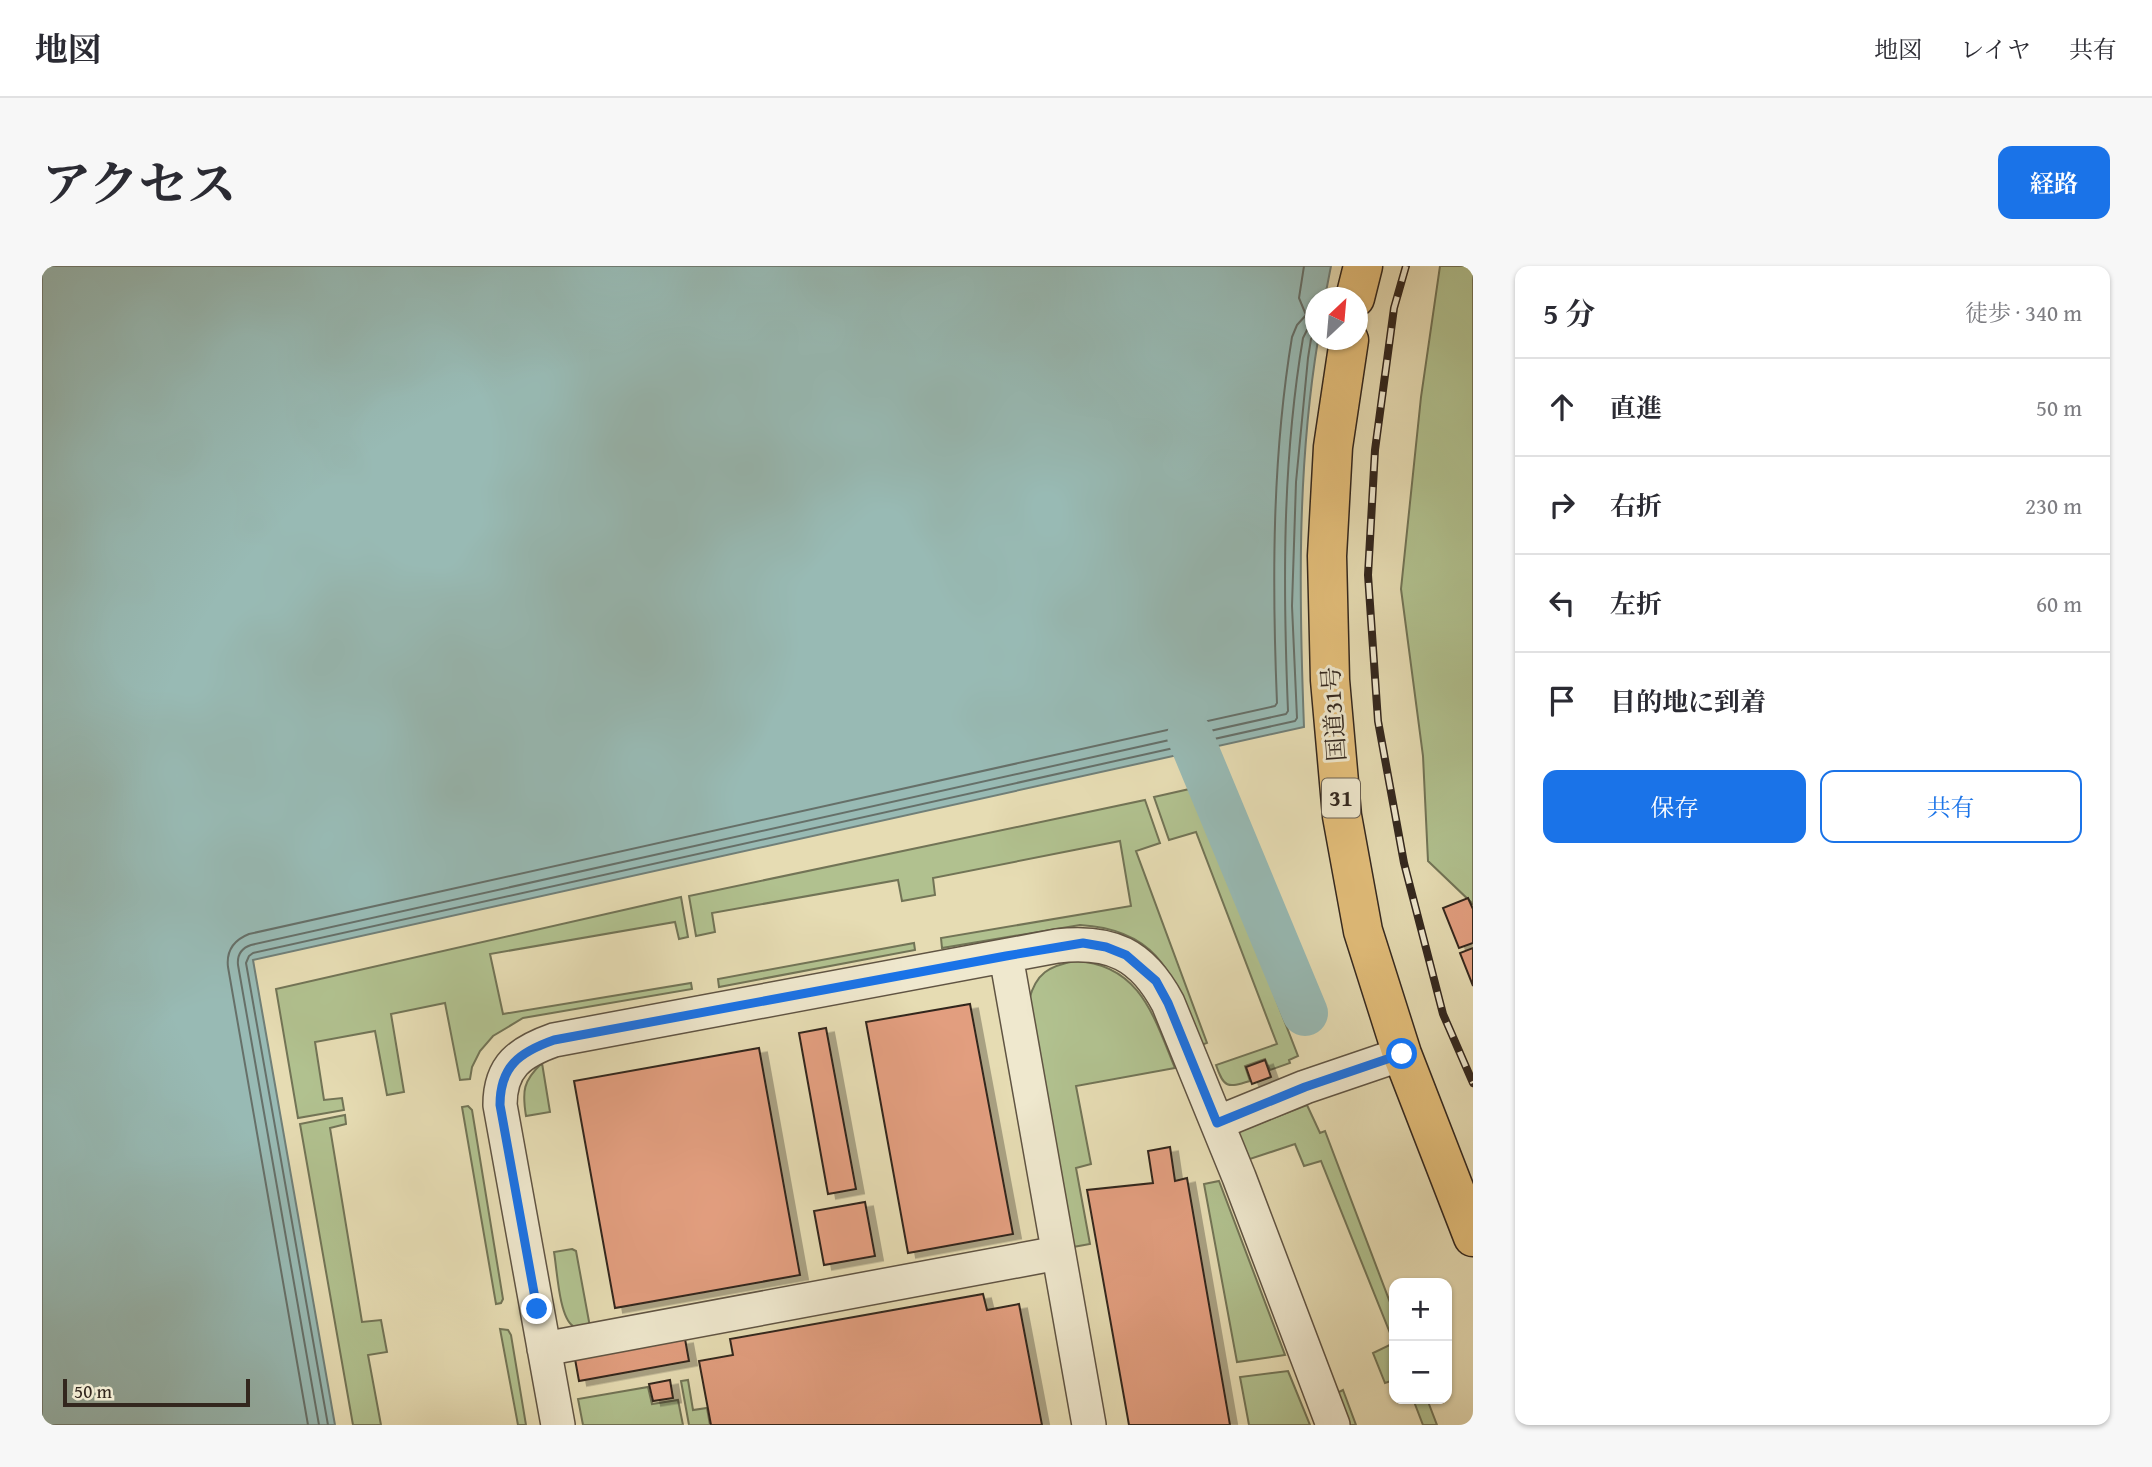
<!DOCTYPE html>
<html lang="ja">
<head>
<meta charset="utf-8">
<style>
  body { margin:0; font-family:"Gentium Book Plus","Noto Serif JP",serif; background:#f7f7f7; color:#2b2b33 }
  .controls { position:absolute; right:21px; bottom:21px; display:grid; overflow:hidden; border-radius:14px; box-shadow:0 2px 5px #0004 }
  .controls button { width:63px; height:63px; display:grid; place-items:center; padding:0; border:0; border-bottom:2px solid #e1e1e2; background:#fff; color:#2b2b33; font:35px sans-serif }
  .compass { position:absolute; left:1263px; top:21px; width:63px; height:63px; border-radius:50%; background:#fff; box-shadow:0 2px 5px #0004; rotate:26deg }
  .scale { position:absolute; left:21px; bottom:18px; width:187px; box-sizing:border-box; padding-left:7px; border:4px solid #33271e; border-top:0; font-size:19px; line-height:24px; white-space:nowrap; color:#33271e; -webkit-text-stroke:5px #efe8ce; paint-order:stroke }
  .stop { position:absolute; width:21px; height:21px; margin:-16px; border:5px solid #1a73e8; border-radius:50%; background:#fff }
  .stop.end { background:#1a73e8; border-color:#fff; box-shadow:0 2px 7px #0008 }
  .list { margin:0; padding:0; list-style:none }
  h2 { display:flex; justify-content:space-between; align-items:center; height:91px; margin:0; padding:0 28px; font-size:30px }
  h2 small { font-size:23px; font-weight:400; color:#7c7c81 }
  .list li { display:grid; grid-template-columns:46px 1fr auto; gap:21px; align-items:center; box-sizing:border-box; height:98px; padding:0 28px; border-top:2px solid #e1e1e2 }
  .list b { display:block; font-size:26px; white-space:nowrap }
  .list em { font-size:23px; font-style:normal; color:#7c7c81 }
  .actions { display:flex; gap:14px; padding:21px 28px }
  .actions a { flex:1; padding:16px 0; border:2px solid #1a73e8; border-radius:14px; text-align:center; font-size:24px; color:#1a73e8 }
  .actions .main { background:#1a73e8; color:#fff }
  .icon { flex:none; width:38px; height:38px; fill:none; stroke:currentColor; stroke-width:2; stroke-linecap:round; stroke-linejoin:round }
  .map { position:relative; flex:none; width:1431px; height:1159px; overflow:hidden; border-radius:14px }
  header { display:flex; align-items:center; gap:42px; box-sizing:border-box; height:98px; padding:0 35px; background:#fff; border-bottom:2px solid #e1e1e2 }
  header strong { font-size:33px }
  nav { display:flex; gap:38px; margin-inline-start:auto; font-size:24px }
  .intro { display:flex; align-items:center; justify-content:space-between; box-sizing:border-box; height:168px; padding:0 42px }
  h1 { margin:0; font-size:49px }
  .button { padding:18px 32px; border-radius:14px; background:#1a73e8; color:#fff; font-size:24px; font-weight:700 }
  main { display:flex; gap:42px; padding:0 42px }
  aside { flex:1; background:#fff; border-radius:14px; box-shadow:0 2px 5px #0004 }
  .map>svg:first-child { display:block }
  .green { fill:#b1c18f; stroke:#727456; stroke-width:2 }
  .water { fill:#98bab4; stroke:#707f78; stroke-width:2 }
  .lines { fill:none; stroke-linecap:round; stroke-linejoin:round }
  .shore { stroke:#667069; stroke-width:2 }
  .river { stroke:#98bab4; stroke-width:46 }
  .building { fill:#e29e7f; stroke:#33271e; stroke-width:2; filter:url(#shadow) }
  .minor-casing { stroke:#605443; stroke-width:36 }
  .highway-casing { stroke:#33271e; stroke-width:41 }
  .minor { stroke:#efe8ce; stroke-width:33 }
  .highway { stroke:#e3be7a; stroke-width:38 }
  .rail-casing { stroke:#33271e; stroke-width:8 }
  .rail { stroke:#efe8ce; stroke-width:5; stroke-dasharray:16; stroke-linecap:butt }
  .route { stroke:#1a73e8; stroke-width:9 }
  .labels { text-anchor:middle; stroke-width:6; stroke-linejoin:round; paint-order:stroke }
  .shield { fill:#efe8ce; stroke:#6b6153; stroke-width:2 }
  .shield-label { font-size:23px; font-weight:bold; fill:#33271e }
  .street-label { font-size:24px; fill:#33271e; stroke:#efe8ce }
</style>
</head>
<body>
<header>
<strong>地図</strong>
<nav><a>地図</a><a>レイヤ</a><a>共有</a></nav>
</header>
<div class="intro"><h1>アクセス</h1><a class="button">経路</a></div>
<main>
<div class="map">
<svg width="1431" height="1159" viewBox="0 0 1431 1159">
  <defs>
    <filter id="shadow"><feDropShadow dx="8" dy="4.5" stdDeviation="0" flood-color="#0004"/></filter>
  </defs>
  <rect width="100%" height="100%" fill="#e6dcb3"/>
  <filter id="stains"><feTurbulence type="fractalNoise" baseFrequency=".00286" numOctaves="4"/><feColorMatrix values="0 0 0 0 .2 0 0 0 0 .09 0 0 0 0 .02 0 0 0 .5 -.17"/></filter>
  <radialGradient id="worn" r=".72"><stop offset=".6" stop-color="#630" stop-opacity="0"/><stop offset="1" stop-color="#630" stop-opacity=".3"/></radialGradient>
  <path class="green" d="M1398,0h33v638l-45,-43 -5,-105 -22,-167 20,-192z
    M1152,522l104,268 -9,4 1,3 -20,7 -5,-11 -20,7 5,15c-23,7 -26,7 -34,-16l61,-21 -81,-212 -27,8 -15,-43z
    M1103,534l15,43 -24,8 71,192 -6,2c-28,-67 -39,-115 -121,-120l-138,23 -1,-10 190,-32 -11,-65 -187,37 2,17 -33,6 -4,-21 -186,33 3,19 -19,4 -7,-40z
    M639,631l7,40 -9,2 -4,-17 -185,32 13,60 188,-31 1,6 -169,29 -30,18 -13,15 -8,16 -2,12 -10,1 -15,-77 -54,11 13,78 -17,3 -12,-64 -60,11 9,58 18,-2 2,12 -46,8 -22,-129z
    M872,677l1,7 -196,37 -1,-8z
    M1033,695c65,3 79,56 100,107l-99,18 15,78 -15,4 14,76 -17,3 -44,-247c7,-27 20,-34 46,-39z
    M500,797l8,49 -24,4c-4,-25 -3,-35 16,-53z
    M1265,839l13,28 5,-2 69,182v67l-9,3 -12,-30 21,-10 -73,-182 -17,5 -9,-22 -45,15 -5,-3 -7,-24z
    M426,840l4,4 31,189 -2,4 -5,1 -34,-197z
    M303,849l1,9 -16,4 32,194 19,-2 6,32 -19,3 13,70h-28l-53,-301z
    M1177,915l66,174 -48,7 -33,-178z
    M530,983l4,2 14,76c-6,1 -12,2 -17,-1 -14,-9 -16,-57 -19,-74z
    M458,1063l8,1 3,5 15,90h-8z
    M1246,1105l22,54h-61l-9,-48z
    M646,1114l5,30 14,-2 3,17h-21l-8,-44z
    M606,1121l4,17 26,-4 5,25h-100l-5,-26z
    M1301,1124l13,35h-7l-12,-32z
    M1371,1133h14l10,26h-14z"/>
  <path class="water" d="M0,0h1289l-6,31 -9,1v42h2c-21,128 -19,257 -14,387l-1051,233 82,465h-293z"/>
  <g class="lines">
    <path class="shore" d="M266,1159l-80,-458c-2,-17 6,-27 21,-33l1026,-228 2,-3c-5,-122 -5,-245 15,-366l5,-12 9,-10 -7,-17 5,-32
      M277,1159l-81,-460c-1,-10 4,-17 13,-20l1035,-231 2,-3c-5,-124 -6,-249 15,-373l4,-8 9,-6
      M286,1159l-82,-462 3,-7 4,-3 1042,-232 2,-3 -5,-112 4,-124 12,-124 3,-19 5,-5"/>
    <path class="river" d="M1148,470l115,277"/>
  </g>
  <path class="building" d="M1426,632l5,11v34l-14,5 -16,-40z
    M1431,682v38l-13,-33z
    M928,738l43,230 -105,19 -42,-231z
    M784,762l30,161 -28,5 -29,-161z
    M717,782l41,227 -185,33 -41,-227z
    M1223,794l6,17 -19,7 -6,-17z
    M1128,881l5,34 12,-3 43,247h-101l-42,-235 66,-7 -5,-32z
    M823,936l10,54 -51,9 -10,-54z
    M941,1028l4,16 32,-6 23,121h-331l-12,-64 34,-6 -3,-16z
    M643,1073l4,22 -110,20 -4,-22z
    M628,1114l3,18 -20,3 -4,-17z"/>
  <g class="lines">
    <g class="minor-casing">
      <path id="minor" d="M964,690l83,469
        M1175,857l88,-36 97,-33
        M502,1083l514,-96
        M516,1159l-58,-320c0,-39 20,-53 54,-65l503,-94c54,-6 85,8 111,57l71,174 94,248"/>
    </g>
    <g class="highway-casing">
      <path id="highway" d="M1313,32l8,-32
        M1307,74l-16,107 -6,109 3,124 12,136 21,115 39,123 71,183"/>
    </g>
    <use href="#minor" class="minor"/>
    <use href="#highway" class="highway"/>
    <g class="rail-casing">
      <path id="rail" d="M1364,0l-12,42 -19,142 -7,125 10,146 26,142 39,151 30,69"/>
    </g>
    <use href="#rail" class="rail"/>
  </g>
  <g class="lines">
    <path class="route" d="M495,1043l-37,-204c0,-39 20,-53 54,-65l452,-84 77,-13 23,4 20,8 30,26 12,22 49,120 88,-36 97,-33"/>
  </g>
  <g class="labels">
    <rect class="shield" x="1280" y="512.5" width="38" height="39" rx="5"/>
    <g class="shield-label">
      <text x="1299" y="540">31</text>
    </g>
    <g class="street-label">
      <text transform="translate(1292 448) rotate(-94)" y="8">国道31号</text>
    </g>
  </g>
  <rect width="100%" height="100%" filter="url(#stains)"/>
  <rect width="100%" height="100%" fill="url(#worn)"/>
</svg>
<div class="controls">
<button>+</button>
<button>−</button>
</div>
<svg class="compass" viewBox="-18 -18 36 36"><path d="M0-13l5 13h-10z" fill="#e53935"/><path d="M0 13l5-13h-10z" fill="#7c7c81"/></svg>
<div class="scale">50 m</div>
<div class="stop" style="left:1360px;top:788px"></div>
<div class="stop end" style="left:495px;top:1043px"></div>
</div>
<aside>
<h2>5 分<small>徒歩 · 340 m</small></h2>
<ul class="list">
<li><svg class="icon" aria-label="ahead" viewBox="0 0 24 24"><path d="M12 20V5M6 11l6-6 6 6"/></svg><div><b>直進</b></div><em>50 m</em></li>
<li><svg class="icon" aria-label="right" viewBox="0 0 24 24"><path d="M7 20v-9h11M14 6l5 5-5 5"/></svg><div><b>右折</b></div><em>230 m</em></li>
<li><svg class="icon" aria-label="left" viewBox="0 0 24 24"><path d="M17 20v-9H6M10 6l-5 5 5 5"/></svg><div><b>左折</b></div><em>60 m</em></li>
<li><svg class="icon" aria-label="arrive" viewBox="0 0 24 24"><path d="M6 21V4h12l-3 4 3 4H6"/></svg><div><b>目的地に到着</b></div></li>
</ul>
<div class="actions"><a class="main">保存</a><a>共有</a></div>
</aside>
</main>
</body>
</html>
